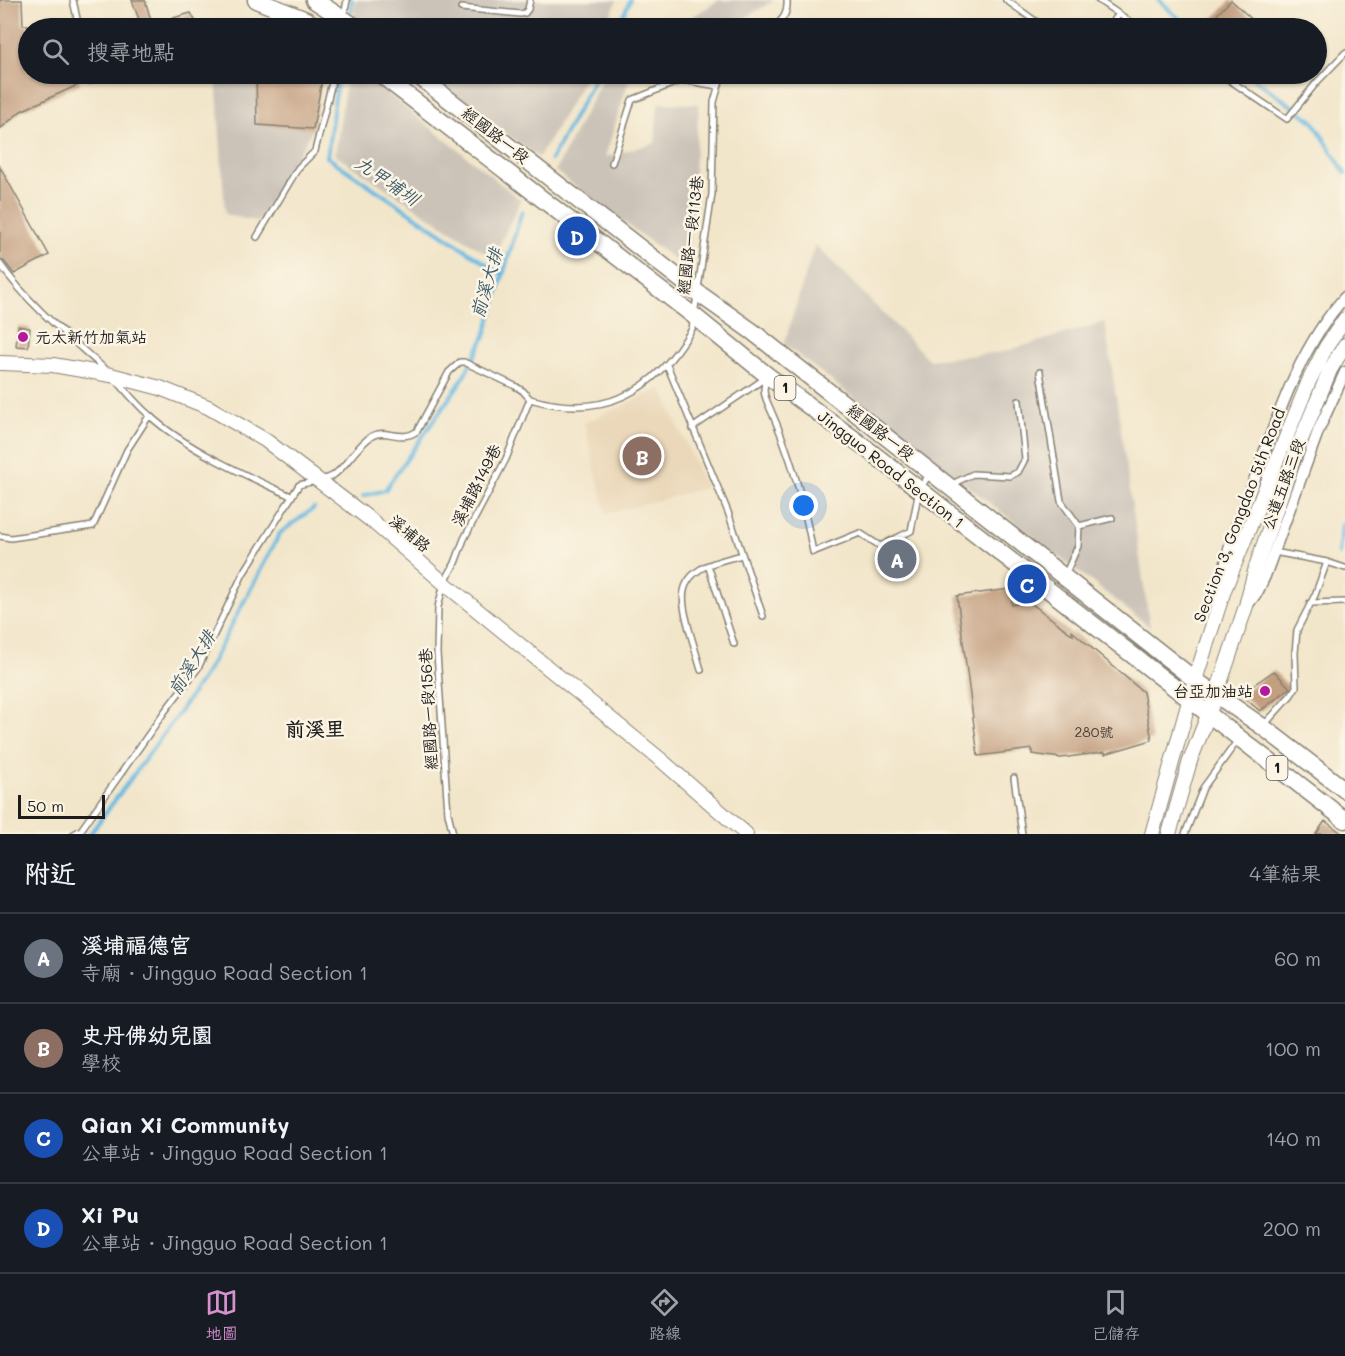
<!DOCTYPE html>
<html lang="zh-TW">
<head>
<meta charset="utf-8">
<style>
  body { margin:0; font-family:Mali,"LXGW WenKai TC",sans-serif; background:#242831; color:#f1f3f6 }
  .scale { position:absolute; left:18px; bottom:15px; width:87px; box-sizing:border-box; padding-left:6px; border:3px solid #1c1c1c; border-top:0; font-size:16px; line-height:21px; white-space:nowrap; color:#1c1c1c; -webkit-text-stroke:4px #fcf5e5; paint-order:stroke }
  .you { position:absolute; left:804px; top:506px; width:21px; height:21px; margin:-15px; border:4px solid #fff; border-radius:50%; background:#1a73e8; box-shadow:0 0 0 9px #1a73e833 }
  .badge { display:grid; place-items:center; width:39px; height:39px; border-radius:50%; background:#d690ce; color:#fff; font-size:20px; font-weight:700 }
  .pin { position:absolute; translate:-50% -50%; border:3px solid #fff; box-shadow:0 2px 6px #0006 }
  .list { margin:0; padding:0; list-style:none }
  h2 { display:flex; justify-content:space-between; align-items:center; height:78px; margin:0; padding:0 24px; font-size:26px }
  h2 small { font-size:20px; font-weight:400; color:#9ea1a6 }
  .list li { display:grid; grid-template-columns:39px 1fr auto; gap:18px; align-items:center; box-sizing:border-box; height:90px; padding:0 24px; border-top:2px solid #363941 }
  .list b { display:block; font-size:22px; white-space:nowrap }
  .list p { margin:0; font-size:20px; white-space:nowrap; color:#9ea1a6 }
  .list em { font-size:20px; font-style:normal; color:#9ea1a6 }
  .icon { flex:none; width:33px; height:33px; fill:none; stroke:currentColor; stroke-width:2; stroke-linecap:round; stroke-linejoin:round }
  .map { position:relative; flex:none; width:1345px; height:834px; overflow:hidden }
  .search { position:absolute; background:#171b24; box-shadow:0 2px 4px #0004; left:18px; right:18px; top:18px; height:66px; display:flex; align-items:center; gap:15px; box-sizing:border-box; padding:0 21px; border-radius:33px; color:#9ea1a6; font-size:22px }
  .sheet { height:438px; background:#171b24 }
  nav { display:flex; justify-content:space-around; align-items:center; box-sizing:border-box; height:84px; border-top:2px solid #363941; background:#171b24; font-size:16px; color:#9ea1a6 }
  nav a { display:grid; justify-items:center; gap:3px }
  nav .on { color:#d690ce }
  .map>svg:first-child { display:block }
  .built { fill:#ebd8ba }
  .industrial { fill:#cbc3b8 }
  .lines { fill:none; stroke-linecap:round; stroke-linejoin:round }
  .stream { stroke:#65b8e1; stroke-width:4 }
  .building { fill:#c39f80 }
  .lane-casing { stroke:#878173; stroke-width:8 }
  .street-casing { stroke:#878173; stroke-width:13 }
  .secondary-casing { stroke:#878173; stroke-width:16 }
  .primary-casing { stroke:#878173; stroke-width:19 }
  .lane { stroke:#fff; stroke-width:5 }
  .street { stroke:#fff; stroke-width:10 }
  .secondary { stroke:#fff; stroke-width:14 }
  .primary { stroke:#fff; stroke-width:16 }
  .poi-dot { fill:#b5179e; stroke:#fcf5e5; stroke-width:2 }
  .labels { text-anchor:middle; stroke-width:5; stroke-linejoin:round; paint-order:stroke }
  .number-label { font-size:14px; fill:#463d35 }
  .shield { fill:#fcf5e5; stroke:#5f5d58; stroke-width:1.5 }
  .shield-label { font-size:15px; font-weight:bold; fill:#1c1c1c }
  .street-label { font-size:16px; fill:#1c1c1c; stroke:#fcf5e5 }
  .poi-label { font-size:16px; fill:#1c1c1c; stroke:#fcf5e5; text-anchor:start }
  .water-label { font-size:18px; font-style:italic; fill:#395a6b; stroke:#fcf5e5 }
  .quarter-label { font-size:20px; font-weight:bold; fill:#1c1c1c; stroke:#fcf5e5 }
</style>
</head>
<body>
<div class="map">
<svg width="1345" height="834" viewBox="0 0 1345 834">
  <rect width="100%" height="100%" fill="#fcf5e5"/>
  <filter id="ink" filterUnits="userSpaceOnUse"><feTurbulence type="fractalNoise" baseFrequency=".0167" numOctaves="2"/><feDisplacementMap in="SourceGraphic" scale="12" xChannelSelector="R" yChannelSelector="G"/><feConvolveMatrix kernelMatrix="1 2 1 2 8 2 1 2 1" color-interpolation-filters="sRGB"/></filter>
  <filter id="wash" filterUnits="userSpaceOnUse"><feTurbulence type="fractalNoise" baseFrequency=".008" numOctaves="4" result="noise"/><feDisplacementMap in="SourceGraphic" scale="24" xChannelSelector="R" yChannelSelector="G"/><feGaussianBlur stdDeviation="1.35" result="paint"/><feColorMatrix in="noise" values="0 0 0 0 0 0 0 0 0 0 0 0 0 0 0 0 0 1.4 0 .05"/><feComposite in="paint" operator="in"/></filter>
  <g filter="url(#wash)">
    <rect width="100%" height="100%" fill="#f2e6ca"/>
    <path class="built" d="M661,388l45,100 -100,26 -22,-91z"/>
    <path class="industrial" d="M355,0h262l-11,28h-239l-13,-9z
      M719,0h56l-47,28h-53z
      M216,74h40l1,51 56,4 -55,93 -33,-8z
      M347,74h17l157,126 -28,58 -158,-103z
      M427,74h160l-48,84z
      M605,74h26l-26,83 50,-14 3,-40 41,1 -12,165 -132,-98z
      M815,244l114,116 74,-8 102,-30 45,305 -366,-283z"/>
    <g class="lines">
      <path class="stream" d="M1159,0l30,28
        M351,12l1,-12
        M618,28l12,-28
        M338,74l-11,83 176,118
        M1247,74l66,47 32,52
        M551,160l46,-86
        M363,496l22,-6 77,-110 23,-44 37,-125
        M1339,554l3,-28 3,-4
        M90,834l89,-121 30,-45 71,-135 34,-25"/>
    </g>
    <g id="blocks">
      <path class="building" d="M0,0h22l1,25h5v49h50l2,10 -59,27 -21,18z
        M132,0h13l7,24 39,-11 8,15h-57z
        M1231,0l30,28h-57z
        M256,74h67l-10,55 -56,-4z
        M0,167l49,88 -35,19 -10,-13 -4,-2z
        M18,326l12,2 -2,19 -12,-1z
        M908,539v31l-17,3 -9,-23z
        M1010,589l2,16 16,-4 45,34 -1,-4 71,61 9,48 -47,14v-2l-44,6 -29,-4v-5l-54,7 -21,-160z
        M1274,671l16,17 -30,23 -20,-17z
        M1325,821l18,13h-27z"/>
    </g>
  </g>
  <g filter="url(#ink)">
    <use href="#blocks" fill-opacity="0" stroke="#878173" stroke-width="1.5"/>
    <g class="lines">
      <g class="lane-casing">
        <path id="lane" d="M73,0l6,28
          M1006,0l39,28
          M1098,0l30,20
          M461,8l59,6 5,-1 3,-4 2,-9
          M342,28l5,-28
          M772,28c11,-8 16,-14 15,-28
          M1108,28l11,-14
          M89,74l1,7
          M1222,75l65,44 30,-37 28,-29
          M612,163l20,-63 50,-20 36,6
          M257,237l41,-69 17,-17 19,-77
          M0,264c29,41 69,73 106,106
          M667,365l61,147 35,104
          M1040,372l21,129 18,25 -1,20 -13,29
          M767,378c-7,13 0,23 5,35 20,45 32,90 41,139l47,-19 20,13 31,-15 8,-41 10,-15
          M117,381c10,11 20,24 32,34 35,33 98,61 142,81
          M530,399c73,21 124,-6 162,-70l20,-135 2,-92 8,-28
          M692,428l75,-51
          M950,485l23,-11 37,2 8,-4 7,-13 -6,-58
          M1079,526l33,-8
          M0,536l11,2 82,-12 34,-76 22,-34
          M1274,552l53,10
          M708,565l26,79
          M1310,603l35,-1
          M701,670c-4,-14 -8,-27 -12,-41 -7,-27 -13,-48 17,-63 11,-5 24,-8 36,-11
          M1265,724l26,-29 5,-8 -1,-34 2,-23 18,-35 12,-33 18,6
          M1014,778l8,56
          M74,834l7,-4 84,-119 33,-43 45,-94 56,-89c9,-3 30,-5 36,-11 13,-10 22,-29 37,-38 14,-8 30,7 45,-5l32,-59 11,-10h4l51,24 8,5 7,8
          M453,834l-5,-21 -11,-160 1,-46 6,-24 11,-20 9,-24 42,-80 24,-60
          M1185,834l18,-46 35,-48"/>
      </g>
      <g class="street-casing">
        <path id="street" d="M1224,587c-1,-36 16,-69 28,-101 24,-65 46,-137 93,-189
          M1249,603l9,-12 7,-15 54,-147 26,-57"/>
      </g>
      <g class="secondary-casing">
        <path id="secondary" d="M0,363l53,2 58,10 49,13 48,19 57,33 107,81 72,62 217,177 85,74
          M1152,834l43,-154 29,-90 85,-209 17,-34 19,-28
          M1169,834l21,-73 26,-66 30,-89 10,-39 39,-113 35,-84 15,-25"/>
      </g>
      <g class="primary-casing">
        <path id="primary" d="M256,0l50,20 13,8
          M314,0l43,28
          M380,74l314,242 74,60 90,66 487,378
          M416,74l282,219 55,39 66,52 376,296 68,47 82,63"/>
      </g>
      <use href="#lane" class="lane"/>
      <use href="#street" class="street"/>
      <use href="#secondary" class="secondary"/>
      <use href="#primary" class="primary"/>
    </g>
  </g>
  <g class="poi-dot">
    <circle cx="23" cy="337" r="6"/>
    <circle cx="1265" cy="691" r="6"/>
  </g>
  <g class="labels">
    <g class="number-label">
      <text x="1094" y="737">280號</text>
    </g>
    <g class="shield">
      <rect x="774.5" y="376" width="21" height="24" rx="4.5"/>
      <rect x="1266.5" y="756" width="21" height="24" rx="4.5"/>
    </g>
    <g class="shield-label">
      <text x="785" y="393">1</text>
      <text x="1277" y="773">1</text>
    </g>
    <g class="street-label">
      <text transform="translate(496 135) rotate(38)" y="6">經國路一段</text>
      <text transform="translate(690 235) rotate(-83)" y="6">經國路一段113巷</text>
      <text transform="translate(881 432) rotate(38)" y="6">經國路一段</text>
      <text transform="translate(891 469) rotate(38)" y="6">Jingguo Road Section 1</text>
      <text transform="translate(1283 484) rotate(-70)" y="6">公道五路三段</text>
      <text transform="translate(476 485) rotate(-63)" y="6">溪埔路149巷</text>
      <text transform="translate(1239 515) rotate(-69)" y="6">Section 3, Gongdao 5th Road</text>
      <text transform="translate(410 533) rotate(40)" y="6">溪埔路</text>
      <text transform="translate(428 709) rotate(-93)" y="6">經國路一段156巷</text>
    </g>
    <g class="poi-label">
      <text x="35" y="343">元太新竹加氣站</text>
      <text x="1253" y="697" text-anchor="end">台亞加油站</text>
    </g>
    <g class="water-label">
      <text transform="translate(387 181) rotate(34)" y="6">九甲埔圳</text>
      <text transform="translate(487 283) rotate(-74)" y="6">前溪大排</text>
      <text transform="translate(192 663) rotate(-58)" y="6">前溪大排</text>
    </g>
    <g class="quarter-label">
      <text x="315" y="736">前溪里</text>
    </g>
  </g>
</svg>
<div class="scale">50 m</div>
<div class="you"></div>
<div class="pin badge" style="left:897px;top:559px;background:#6b7280">A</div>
<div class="pin badge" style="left:642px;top:456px;background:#8d6e63">B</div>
<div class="pin badge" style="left:1027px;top:584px;background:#1a4fb4">C</div>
<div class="pin badge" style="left:577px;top:236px;background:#1a4fb4">D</div>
<div class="search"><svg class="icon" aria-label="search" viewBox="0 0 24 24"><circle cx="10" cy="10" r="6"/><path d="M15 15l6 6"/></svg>搜尋地點</div>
</div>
<section class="sheet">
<h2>附近<small>4筆結果</small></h2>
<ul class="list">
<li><span class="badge" style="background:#6b7280">A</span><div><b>溪埔福德宮</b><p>寺廟 · Jingguo Road Section 1</p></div><em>60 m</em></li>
<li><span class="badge" style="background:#8d6e63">B</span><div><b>史丹佛幼兒園</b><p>學校</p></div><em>100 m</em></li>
<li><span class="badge" style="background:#1a4fb4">C</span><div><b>Qian Xi Community</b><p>公車站 · Jingguo Road Section 1</p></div><em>140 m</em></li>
<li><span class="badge" style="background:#1a4fb4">D</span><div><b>Xi Pu</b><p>公車站 · Jingguo Road Section 1</p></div><em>200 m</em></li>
</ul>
</section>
<nav>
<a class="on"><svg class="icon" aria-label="map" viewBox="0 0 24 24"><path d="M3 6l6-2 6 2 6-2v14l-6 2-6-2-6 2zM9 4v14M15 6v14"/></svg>地圖</a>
<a><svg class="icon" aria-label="directions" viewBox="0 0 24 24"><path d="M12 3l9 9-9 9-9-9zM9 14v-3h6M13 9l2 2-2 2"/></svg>路線</a>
<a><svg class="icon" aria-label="saved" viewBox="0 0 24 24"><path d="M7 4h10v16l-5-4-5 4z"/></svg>已儲存</a>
</nav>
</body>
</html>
